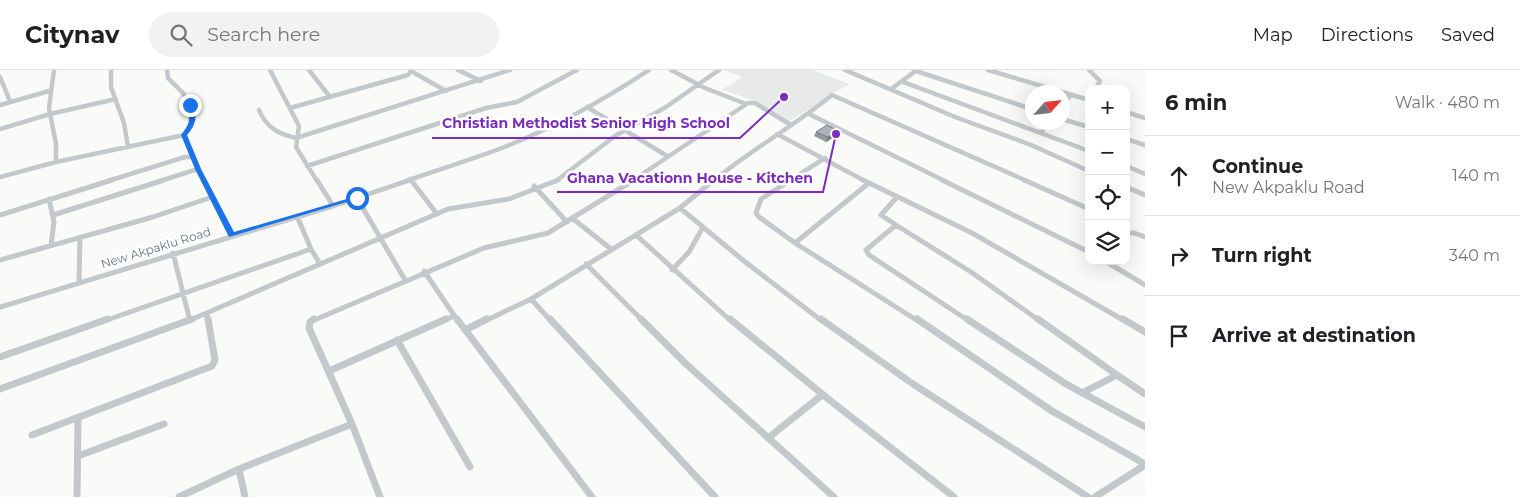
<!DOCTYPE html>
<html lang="en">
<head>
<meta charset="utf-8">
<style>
  body { margin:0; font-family:Montserrat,sans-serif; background:#f2f2f2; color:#202124 }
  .controls { position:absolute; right:15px; top:15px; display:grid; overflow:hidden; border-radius:10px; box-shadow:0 5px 20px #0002 }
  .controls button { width:45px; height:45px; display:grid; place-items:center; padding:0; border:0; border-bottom:1px solid #e0e0e0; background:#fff; color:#202124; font:25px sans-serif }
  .compass { position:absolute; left:1025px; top:15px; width:45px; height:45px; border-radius:50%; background:#fff; box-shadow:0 5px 20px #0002; rotate:63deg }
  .stop { position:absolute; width:15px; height:15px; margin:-11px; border:4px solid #1a73e8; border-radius:50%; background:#fff }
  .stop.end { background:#1a73e8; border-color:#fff; box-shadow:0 1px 5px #0008 }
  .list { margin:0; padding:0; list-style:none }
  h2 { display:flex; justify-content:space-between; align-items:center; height:65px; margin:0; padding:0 20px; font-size:21px }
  h2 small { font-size:16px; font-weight:400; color:#757577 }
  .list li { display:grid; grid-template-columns:32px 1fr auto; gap:15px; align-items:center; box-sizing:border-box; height:80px; padding:0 20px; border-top:1px solid #e0e0e0 }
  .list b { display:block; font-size:19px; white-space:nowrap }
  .list p { margin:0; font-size:16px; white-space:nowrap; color:#757577 }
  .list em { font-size:16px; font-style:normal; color:#757577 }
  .icon { flex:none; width:28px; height:28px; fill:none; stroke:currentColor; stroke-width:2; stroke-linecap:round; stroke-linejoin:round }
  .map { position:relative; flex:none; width:1145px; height:427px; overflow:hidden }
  header { display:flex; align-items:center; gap:30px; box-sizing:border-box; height:70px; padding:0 25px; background:#fff; border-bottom:1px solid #e0e0e0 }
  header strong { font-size:24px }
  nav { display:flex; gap:28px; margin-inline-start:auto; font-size:18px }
  .search { width:350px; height:45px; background:#f2f2f2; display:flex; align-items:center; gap:12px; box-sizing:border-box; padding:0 18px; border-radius:28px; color:#757577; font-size:19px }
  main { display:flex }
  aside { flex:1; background:#fff }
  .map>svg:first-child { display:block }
  .built { fill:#e8e9e9 }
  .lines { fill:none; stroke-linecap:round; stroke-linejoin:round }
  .minor-far2 { stroke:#c3c8cc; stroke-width:4.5 }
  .minor-far1 { stroke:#c3c8cc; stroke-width:5 }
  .minor { stroke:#c3c8cc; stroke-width:7 }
  .wall { fill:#929a9f }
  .shaded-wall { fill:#777d82 }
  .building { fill:#aab3b9; stroke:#777d82 }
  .route { fill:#1a73e8 }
  .labels { text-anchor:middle; stroke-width:5; stroke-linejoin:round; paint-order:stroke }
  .street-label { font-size:12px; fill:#657683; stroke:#fff }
  .leader { fill:none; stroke:#7b2cbf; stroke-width:2 }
  .callout-dot { fill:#7b2cbf; stroke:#fff; stroke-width:2 }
  .callout-label { font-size:14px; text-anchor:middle; font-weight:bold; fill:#7b2cbf; stroke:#fff; stroke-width:5; stroke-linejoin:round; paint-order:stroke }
</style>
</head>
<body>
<header>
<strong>Citynav</strong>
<div class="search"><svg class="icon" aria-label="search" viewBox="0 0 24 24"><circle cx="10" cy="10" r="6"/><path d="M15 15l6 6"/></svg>Search here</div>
<nav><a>Map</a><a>Directions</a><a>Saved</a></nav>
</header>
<main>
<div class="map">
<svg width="1145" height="427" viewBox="0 0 1145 427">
  <rect width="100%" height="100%" fill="#fafaf8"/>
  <path class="built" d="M724,0h89l36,14 -61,38 -32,-21 -34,-11 20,-13z"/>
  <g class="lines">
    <path class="minor-far2" d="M54,0l-5,38 7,36v18
      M111,0v17l13,36 4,24
      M270,0l29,56 -3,21 21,34
      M309,0l21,27
      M458,0l23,11
      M671,0l34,18 41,16
      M845,0l110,47 76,28 58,26
      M988,0l101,30
      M1089,0l11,11 -5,8
      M411,1l35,20
      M916,1l116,38
      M0,7l10,24
      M903,12l186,69
      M891,19l26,-19
      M0,35l49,-14
      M1062,35l9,-10
      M587,37l80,49
      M290,38l118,-33 3,-4
      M259,40c7,17 19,24 37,28l214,-68
      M1126,42l19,6
      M809,44l136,67
      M1062,49l27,8
      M0,59l50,-15 66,-15
      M1041,63l7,-11
      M777,64l88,47
      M184,65l20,46
      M1126,69l19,6
      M307,96l179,-58 31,-6 60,-32
      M1126,96l19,8
      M0,107l56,-15 128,-27 7,-9 2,-14 -10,-19 -15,-15 -1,-8
      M410,109l2,2
      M108,111l77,-24h9
      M160,111l38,-12
      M406,111c34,-12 68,-22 101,-35 50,-20 97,-46 142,-76
      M556,111l59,-45 51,-29 53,-37
      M632,111l116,-78h7l36,22
      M713,111c38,-31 81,-55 119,-86l195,86
      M789,111l36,-23"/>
    <path class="minor-far1" d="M204,110l28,55
      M317,110l16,26
      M411,110l26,34
      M791,110l-30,19 -5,14 3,4 36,26 123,78
      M863,110l109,53 153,88
      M942,110l147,72
      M1024,110l65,29
      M534,116l33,36
      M1126,117l19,8
      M357,128l48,82
      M49,129l5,23 -3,23
      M680,138l64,53 78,60
      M0,145l112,-35
      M53,145l111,-35
      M297,146l14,33 9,15
      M572,148l39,31
      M896,155l-15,-10 16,-18
      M1126,163h8l11,4
      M636,165l95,86
      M795,173l74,-60
      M173,183l17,68
      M0,190l153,-43 59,-20
      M1105,191l40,24
      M586,194l57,57
      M672,200l17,-18 14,-25
      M424,201l34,50
      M79,212l1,-45
      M531,229l20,22
      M0,237l333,-101 77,-26
      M207,244l1,7
      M104,251l207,-72
      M188,251l260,-112 61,-10 49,-19
      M312,251l172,-73 64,-15 86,-53
      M443,251l11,-5
      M485,251l46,-22 149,-91 34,-28
      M969,251l-100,-66 -3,-5 30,-25 75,47 69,49"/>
    <path class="minor" d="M314,249l-4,3 -1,6 43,96 28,73
      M457,249l135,178
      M550,249l165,178
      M641,249l44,44 149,134
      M730,249l102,83 122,95
      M821,249l92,65 175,113
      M917,249l135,92 93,53
      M967,249l99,65 79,43
      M1038,249l79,56
      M1123,249l22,13
      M465,260l22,-11
      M397,270l73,127
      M0,287l108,-38
      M329,301l117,-52
      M0,319l192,-70
      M1082,323l35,-18 28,19
      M32,365l180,-69 3,-6 -7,-41
      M768,368l54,-43
      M78,386l86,-32
      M239,399l6,28
      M77,427l1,-79
      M179,427l60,-28 113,-45
      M1095,427l50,-32"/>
  </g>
  <path class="wall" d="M838,61l-1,4 -11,7 -12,-6 2,-4z"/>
  <path class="shaded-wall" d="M838,61l-1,4 -11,7 2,-5z"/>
  <path class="building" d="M827,55l11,6 -10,6 -12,-5z"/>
  <path class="route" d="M188,34h4c6,13 4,20 -5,31l14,34 33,63 120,-35 6,1 -131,39 -34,-68 -14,-34c12,-16 7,-14 7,-31z"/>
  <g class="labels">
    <g class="street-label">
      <text transform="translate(156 178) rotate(-17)" y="4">New Akpaklu Road</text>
    </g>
  </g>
  <path class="leader" d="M784 27L740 68H432M836 64L823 122H557"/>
  <g class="callout-dot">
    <circle cx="784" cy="27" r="5"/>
    <circle cx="836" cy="64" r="5"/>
  </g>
  <g class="callout-label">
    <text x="586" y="58">Christian Methodist Senior High School</text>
    <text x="690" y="113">Ghana Vacationn House - Kitchen</text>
  </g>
</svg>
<div class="controls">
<button>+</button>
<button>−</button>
<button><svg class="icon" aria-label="locate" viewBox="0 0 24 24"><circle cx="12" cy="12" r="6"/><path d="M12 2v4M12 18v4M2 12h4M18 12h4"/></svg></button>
<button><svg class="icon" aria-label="layers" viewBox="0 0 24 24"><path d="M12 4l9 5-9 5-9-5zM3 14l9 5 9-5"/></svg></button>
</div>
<svg class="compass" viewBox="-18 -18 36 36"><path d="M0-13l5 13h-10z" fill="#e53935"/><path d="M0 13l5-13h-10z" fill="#757577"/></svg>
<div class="stop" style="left:357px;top:128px"></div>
<div class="stop end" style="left:190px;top:35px"></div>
</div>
<aside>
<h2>6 min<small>Walk · 480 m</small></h2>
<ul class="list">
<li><svg class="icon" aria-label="ahead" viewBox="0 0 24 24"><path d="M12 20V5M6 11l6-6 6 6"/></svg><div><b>Continue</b><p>New Akpaklu Road</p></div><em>140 m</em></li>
<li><svg class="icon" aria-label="right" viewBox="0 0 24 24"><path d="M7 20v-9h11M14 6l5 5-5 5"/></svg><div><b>Turn right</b></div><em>340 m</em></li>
<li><svg class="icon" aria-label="arrive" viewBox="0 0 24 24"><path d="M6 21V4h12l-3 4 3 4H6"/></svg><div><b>Arrive at destination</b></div></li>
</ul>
</aside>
</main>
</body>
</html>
